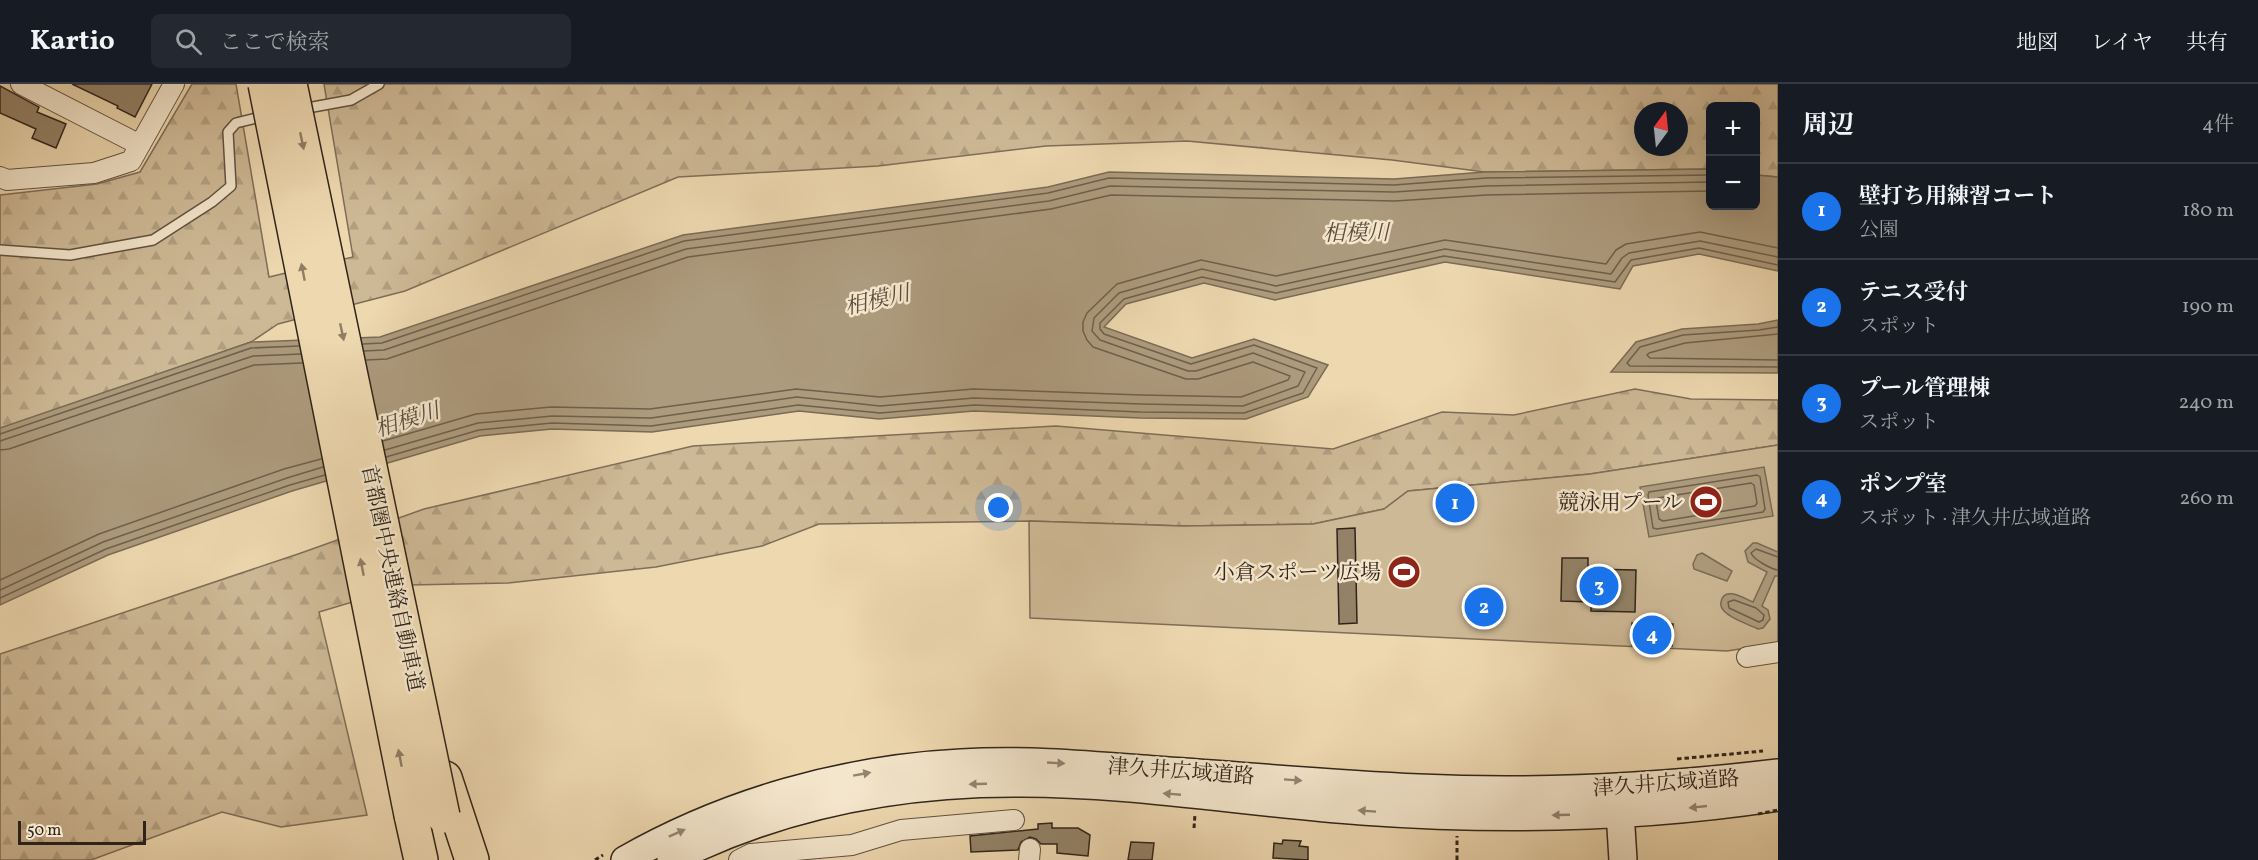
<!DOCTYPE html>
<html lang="ja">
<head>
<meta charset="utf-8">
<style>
  body { margin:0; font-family:Vollkorn,"Noto Serif JP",serif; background:#242831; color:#f1f3f6 }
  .controls { position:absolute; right:18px; top:18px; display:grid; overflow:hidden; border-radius:9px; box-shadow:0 6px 24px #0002 }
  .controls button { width:54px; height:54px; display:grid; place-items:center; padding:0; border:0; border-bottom:2px solid #363941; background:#171b24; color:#f1f3f6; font:30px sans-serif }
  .compass { position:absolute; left:1634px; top:18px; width:54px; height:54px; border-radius:50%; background:#171b24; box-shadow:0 6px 24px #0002; rotate:15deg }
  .scale { position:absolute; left:18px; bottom:15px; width:128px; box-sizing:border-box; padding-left:6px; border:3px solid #30241a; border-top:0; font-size:16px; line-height:21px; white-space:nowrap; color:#30241a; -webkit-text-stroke:4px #f4e6cc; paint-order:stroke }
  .you { position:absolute; left:999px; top:424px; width:21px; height:21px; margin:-15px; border:4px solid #fff; border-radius:50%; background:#1a73e8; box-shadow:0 0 0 9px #1a73e833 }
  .badge { display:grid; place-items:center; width:39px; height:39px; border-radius:50%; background:#1a73e8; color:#fff; font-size:20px; font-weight:700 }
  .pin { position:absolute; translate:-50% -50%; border:3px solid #fff; box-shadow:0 2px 6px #0006 }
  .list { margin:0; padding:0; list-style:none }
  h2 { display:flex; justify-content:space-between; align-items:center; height:78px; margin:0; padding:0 24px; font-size:26px }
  h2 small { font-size:20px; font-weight:400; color:#9ea1a6 }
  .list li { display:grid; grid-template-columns:39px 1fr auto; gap:18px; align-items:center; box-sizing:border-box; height:96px; padding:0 24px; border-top:2px solid #363941 }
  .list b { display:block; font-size:22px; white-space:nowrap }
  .list p { margin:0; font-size:20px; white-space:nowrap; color:#9ea1a6 }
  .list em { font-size:20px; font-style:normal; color:#9ea1a6 }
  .icon { flex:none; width:33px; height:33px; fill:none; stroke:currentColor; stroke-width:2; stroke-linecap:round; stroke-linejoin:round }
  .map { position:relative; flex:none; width:1778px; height:776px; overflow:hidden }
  header { display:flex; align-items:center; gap:36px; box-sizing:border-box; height:84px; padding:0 30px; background:#171b24; border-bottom:2px solid #363941 }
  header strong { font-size:28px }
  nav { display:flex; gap:33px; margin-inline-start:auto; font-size:21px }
  .search { width:420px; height:54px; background:#242831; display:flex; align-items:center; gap:15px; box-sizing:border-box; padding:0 21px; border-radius:9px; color:#9ea1a6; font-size:22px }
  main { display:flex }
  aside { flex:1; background:#171b24 }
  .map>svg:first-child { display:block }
  .forest { fill:url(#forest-firs); stroke:#7f6e58; stroke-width:1.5; fill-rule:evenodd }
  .green { fill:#ceb996; stroke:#7f6e58; stroke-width:1.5 }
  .water { fill:#ad9b7d; stroke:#7b6b55; stroke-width:1.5 }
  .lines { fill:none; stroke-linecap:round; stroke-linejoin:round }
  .shore { stroke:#6e604c; stroke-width:1.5 }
  .building { fill:#938268; stroke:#30241a; stroke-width:1.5 }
  .service-casing { stroke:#605140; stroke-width:12 }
  .minor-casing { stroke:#605140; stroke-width:22 }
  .secondary-casing { stroke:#30241a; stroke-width:30 }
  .motorway-casing { stroke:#30241a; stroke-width:36 }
  .path { stroke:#30241a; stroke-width:3; stroke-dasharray:4.5 3; stroke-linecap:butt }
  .service { stroke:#f4e6cc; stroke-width:9 }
  .minor { stroke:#f4e6cc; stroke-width:20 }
  .secondary { stroke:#f4e6cc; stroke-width:27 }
  .motorway { stroke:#eed8b0; stroke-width:33 }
  .motorway-bridge-casing { stroke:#30241a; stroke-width:36; stroke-linecap:butt }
  .path-bridge { stroke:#30241a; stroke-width:3; stroke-dasharray:4.5 3; stroke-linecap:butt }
  .motorway-bridge { stroke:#eed8b0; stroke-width:33 }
  .oneway { fill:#8f7e65 }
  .oneway2 { fill:#928573 }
  .labels { text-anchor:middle; stroke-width:5; stroke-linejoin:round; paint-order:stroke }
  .poi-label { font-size:21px; fill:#30241a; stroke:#f4e6cc; text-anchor:end }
  .street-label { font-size:21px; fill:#30241a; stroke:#f4e6cc }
  .water-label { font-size:22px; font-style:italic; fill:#5c4e3d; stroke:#f4e6cc }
</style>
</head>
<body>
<header>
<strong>Kartio</strong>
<div class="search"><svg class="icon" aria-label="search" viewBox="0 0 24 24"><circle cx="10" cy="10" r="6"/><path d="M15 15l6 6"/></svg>ここで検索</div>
<nav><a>地図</a><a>レイヤ</a><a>共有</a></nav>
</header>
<main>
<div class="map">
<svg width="1778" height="776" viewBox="0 0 1778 776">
  <defs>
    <pattern id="forest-firs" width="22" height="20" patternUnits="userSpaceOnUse" patternTransform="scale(1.5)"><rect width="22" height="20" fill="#ceb996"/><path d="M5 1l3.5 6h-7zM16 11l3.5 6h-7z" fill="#b19f81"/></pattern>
  </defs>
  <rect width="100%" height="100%" fill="#eed8b0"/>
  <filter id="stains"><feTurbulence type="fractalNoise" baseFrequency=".00333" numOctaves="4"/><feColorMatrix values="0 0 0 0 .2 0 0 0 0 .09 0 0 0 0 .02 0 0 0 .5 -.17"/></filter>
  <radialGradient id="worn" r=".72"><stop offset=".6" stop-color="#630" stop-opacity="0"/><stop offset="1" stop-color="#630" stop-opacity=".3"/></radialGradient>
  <path class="forest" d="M192,0h44l33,193 84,-20 -29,-173h1454v93l-22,-2v-69h-46v63l-225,3 -93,-12 -205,-19 -141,5 -168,20 -200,11 -273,114 -127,33 -27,18 -251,88v-235l97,-11 43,-12zM1643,27h36v36h-36z
    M1635,305l56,10 87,1v45l-188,29 -182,17 -24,18 -71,15 -130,2 -154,-5 -210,3 -57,22 -106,21 -148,16 -99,2 -90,27 48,203 -86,12 -59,-15 -131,48h-91v-206l301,-101 123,-44 269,-63 363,-20 277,23 109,-37 72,3z"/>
  <path class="green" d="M1778,361v198l-51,8 -697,-33 -1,-97 154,5 130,-2 71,-15 24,-18 182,-17z"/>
  <path class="water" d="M1710,85v37h46v-31l22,2v94l-79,-17 -66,12 -13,23 -175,-27 -170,38 -71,-17 -78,21 -22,23 88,31 62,-19 74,26 -20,32 -62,22 -106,-1 -166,-7 -95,8 -80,-8 -147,21 -100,-3 -72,7 -188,55 -184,64 -108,50v-177l251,-86 129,-5 303,-102 365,-48 61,-15 285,7 91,-7z
    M1778,236v53l-167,-1 25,-30 46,-13 76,-5z
    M1764,383l9,49 -124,21 -9,-50z
    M1753,459h4l21,9v24h-3l-13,30 6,4 2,9 -7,9 -5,1c-10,-5 -27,-10 -34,-18 -3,-3 -4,-5 -3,-9 3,-17 24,-3 32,0l14,-30 -19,-10 -3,-11z
    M1702,469l30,18 -5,10 -33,-12 -1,-5 4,-9z"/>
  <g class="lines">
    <path class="shore" d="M1778,243l-19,3 -76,5 -43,12 -13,16 3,3 148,1
      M1778,250l-93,9 -36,10 -2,2 3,3 128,2
      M363,260l19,-1 302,-102 364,-48 61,-15 285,7 92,-7 224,-3
      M364,267l20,-1 302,-101 363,-48 61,-15 284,6 92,-6 224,-4
      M366,276l21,-1 301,-102 363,-48 60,-14 284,6 91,-6 224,-4
      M0,350l251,-86 48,-2
      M0,357l253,-85 48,-2
      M383,357l93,-27 75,-7 99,2 146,-20 84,8 93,-8 168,6 100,2 47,-17 2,-4 -37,-14 -55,17h-12l-93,-32 -6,-7 -4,-9v-9l4,-9 30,-29 84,-24 75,16 169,-36 161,24 10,-14 10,-6 74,-12 78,16
      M0,366l9,-1 245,-84 48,-2
      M385,366l93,-27 74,-7 99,2 146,-21 83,9 94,-8 167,6 102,2 55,-20 7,-14 -52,-19 -57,18h-8l-88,-31 -8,-9 2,-13 25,-25 83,-24 74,17 169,-37 166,25 11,-16 7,-5 71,-12 78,16
      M386,373l93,-27 73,-7 99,3 147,-21 82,8 94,-8 166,7 104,1 59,-20 14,-25 -63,-23 -63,19 -87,-30 -4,-5v-6l24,-24 78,-22 74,16 168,-37 171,26 16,-22 68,-12 79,17
      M1757,391l3,2 5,32 -2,3 -106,17 -4,-1 -5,-33 1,-3z
      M1751,399l3,2 3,18 -2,3 -92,15 -4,-2 -3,-18 2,-3z
      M1778,473l-22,-8 -5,4c3,7 20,16 27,17
      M0,496l99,-46 185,-65 37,-10
      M0,506l103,-48 184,-64 36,-11
      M0,514l106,-49 184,-64 35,-10
      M1734,516l22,8 8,7 -1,5 -4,2 -30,-14 -1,-6z"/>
  </g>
  <path class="building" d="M72,0h80l-17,33 -18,-9 1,-2z
    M0,2l39,21 -2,5 29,12 -10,24 -24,-10 4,-9 -36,-16z
    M1355,444l2,95 -18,1 -2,-95z
    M1562,474h26v11l48,1 -1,42 -44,-1v-9l-30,-1z
    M1466,516h21v13h-21z
    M1632,539l41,1 -1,22 -40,-1z
    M1052,739v5h26l12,7 -2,21 -31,-3v-9h-16l-5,-5 -6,-2 -9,5 -3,8 -47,2 -1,-16 68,-7v-5z
    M1283,756l18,1 -2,5 9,1v13l-35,-2 1,-15 8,1z
    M1131,758l23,1 -2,17h-24z"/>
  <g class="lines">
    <g class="service-casing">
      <path id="service" d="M302,25l49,-9 28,-16
        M0,166l70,5 83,-15 59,-38 19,-16 -3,-54 8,-9 29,-7"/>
    </g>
    <g class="minor-casing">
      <path id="minor" d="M21,0l119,61
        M0,93l7,3 87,-7 37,-12 43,-77
        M1747,573l31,-5
        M739,776l12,-6 101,-9 49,-15 113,-10
        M1029,776l1,-11"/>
    </g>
    <g class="secondary-casing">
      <path id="secondary" d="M1619,711l4,65
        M625,776c102,-58 219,-91 336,-97 65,-4 129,2 194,7 88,6 176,14 264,18 120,6 240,-1 359,-15
        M671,776c107,-54 224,-77 343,-77 116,-1 233,20 348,28 139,10 279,7 416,-14"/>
    </g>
    <g class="motorway-casing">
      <path id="motorway" d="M445,694l27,82
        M411,731l10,45"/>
    </g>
    <path class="path" d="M1677,675l86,-8
      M1194,744l1,-14
      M595,776l8,-5
      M1457,776v-24"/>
    <use href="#service" class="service"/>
    <use href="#minor" class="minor"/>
    <use href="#secondary" class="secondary"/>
    <use href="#motorway" class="motorway"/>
    <g class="motorway-bridge-casing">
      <path id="motorway-bridge" d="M265,0l146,731
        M290,0l153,732"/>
    </g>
    <path class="path-bridge" d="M1758,730l20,-4"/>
    <use href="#motorway-bridge" class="motorway-bridge"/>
  </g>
  <defs><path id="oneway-solid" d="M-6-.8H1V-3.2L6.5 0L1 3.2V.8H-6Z" transform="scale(1.5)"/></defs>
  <g class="oneway">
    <use href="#oneway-solid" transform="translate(302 57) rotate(78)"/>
    <use href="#oneway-solid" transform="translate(303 188) rotate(-101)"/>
    <use href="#oneway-solid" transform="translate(342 248) rotate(78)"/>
    <use href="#oneway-solid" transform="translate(362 483) rotate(-101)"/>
    <use href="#oneway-solid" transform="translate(400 674) rotate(-101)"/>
  </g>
  <g class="oneway2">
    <use href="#oneway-solid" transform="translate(1056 679) rotate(3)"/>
    <use href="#oneway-solid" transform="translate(862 690) rotate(-10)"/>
    <use href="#oneway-solid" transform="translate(1293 696) rotate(4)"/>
    <use href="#oneway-solid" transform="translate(978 700) rotate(178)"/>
    <use href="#oneway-solid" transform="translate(1172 710) rotate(-175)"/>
    <use href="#oneway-solid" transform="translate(1698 723) rotate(174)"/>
    <use href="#oneway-solid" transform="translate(1367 727) rotate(-176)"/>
    <use href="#oneway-solid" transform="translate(1561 731) rotate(178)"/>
    <use href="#oneway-solid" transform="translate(677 749) rotate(-24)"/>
  </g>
  <defs>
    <g id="stadium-disc" transform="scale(1.725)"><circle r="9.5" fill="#8f2418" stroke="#f4e6cc"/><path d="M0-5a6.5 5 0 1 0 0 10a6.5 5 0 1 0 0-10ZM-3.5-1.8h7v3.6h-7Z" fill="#fff"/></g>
  </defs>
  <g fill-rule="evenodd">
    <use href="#stadium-disc" x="1706" y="418"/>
    <use href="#stadium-disc" x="1404" y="488"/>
  </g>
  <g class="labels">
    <g class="poi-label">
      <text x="1683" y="425">競泳用プール</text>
      <text x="1381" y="495">小倉スポーツ広場</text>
    </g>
    <g class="street-label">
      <text transform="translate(393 494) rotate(78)" y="7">首都圏中央連絡自動車道</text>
      <text transform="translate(1181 687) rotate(4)" y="7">津久井広域道路</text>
      <text transform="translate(1666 699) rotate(-4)" y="7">津久井広域道路</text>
    </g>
    <g class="water-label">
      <text transform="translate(1356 148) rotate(-1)" y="8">相模川</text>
      <text transform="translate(877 215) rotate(-13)" y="8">相模川</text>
      <text transform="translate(407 335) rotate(-18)" y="8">相模川</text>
    </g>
  </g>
  <rect width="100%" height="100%" filter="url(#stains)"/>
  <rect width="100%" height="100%" fill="url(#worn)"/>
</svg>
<div class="controls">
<button>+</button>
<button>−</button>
</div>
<svg class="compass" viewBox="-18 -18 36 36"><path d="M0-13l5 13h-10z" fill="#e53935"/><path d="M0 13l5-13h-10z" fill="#9ea1a6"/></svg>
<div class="scale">50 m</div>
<div class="you"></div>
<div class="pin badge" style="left:1455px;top:419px">1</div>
<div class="pin badge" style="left:1484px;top:523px">2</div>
<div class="pin badge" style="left:1599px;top:502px">3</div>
<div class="pin badge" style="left:1652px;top:551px">4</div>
</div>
<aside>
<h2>周辺<small>4件</small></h2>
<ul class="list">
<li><span class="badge">1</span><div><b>壁打ち用練習コート</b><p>公園</p></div><em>180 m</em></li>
<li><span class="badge">2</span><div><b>テニス受付</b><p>スポット</p></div><em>190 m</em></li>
<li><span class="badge">3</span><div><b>プール管理棟</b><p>スポット</p></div><em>240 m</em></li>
<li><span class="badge">4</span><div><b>ポンプ室</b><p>スポット · 津久井広域道路</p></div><em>260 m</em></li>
</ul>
</aside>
</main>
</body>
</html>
